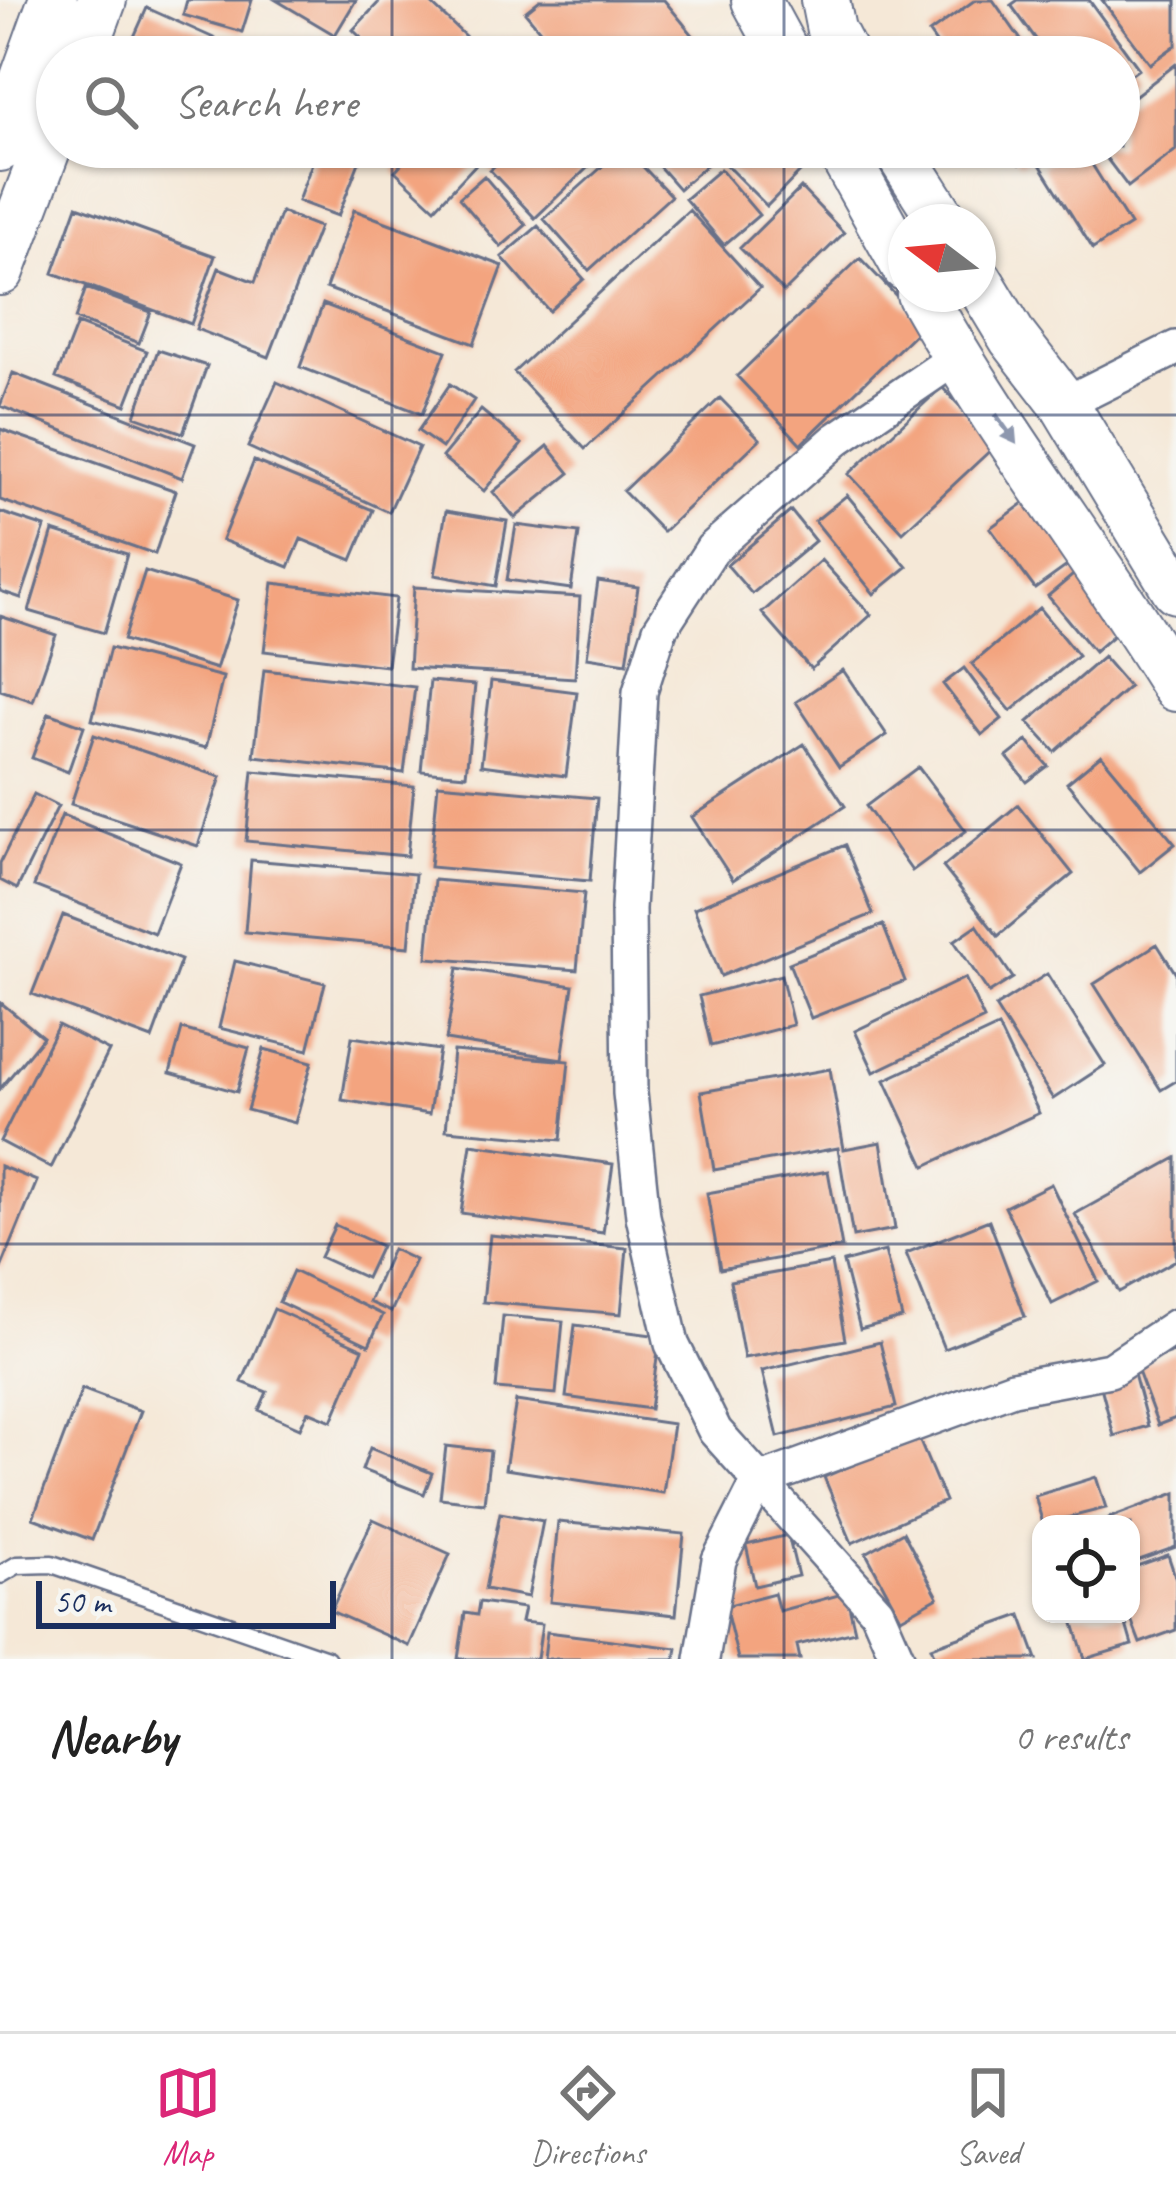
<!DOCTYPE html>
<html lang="en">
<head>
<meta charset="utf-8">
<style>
  body { margin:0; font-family:Caveat,sans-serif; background:#f6f6f6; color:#222 }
  .controls { position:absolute; right:36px; bottom:36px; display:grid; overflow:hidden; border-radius:24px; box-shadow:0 3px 9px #0004 }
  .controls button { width:108px; height:108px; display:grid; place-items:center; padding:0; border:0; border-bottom:3px solid #e0e0e0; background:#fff; color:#222; font:60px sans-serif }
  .compass { position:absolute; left:888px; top:204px; width:108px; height:108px; border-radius:50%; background:#fff; box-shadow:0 3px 9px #0004; rotate:286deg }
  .scale { position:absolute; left:36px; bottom:30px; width:300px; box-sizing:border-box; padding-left:12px; border:6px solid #1b2f5e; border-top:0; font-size:33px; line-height:42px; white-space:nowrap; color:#1b2f5e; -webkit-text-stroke:9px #f6f6f2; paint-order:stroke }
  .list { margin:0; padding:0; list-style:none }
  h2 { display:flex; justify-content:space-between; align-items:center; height:156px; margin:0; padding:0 48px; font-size:51px }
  h2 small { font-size:39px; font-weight:400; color:#767676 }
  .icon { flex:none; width:66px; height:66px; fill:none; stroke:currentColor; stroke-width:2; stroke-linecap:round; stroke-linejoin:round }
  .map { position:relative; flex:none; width:1176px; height:1659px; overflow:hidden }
  .search { position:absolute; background:#fff; box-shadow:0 3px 9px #0004; left:36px; right:36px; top:36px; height:132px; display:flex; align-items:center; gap:30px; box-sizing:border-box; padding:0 42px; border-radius:66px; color:#767676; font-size:45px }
  .sheet { height:372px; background:#fff }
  nav { display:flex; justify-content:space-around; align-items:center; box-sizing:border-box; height:168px; border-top:3px solid #e0e0e0; background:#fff; font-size:33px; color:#767676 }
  nav a { display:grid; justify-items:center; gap:6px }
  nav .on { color:#db2777 }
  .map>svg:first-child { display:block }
  .building { fill:#f3a47f }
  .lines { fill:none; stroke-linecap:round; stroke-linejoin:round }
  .lane-casing { stroke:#677088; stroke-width:21 }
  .street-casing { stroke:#677088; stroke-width:38 }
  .secondary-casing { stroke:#677088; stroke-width:52 }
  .lane { stroke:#fff; stroke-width:16 }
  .street { stroke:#fff; stroke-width:33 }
  .secondary { stroke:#fff; stroke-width:48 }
  .oneway { fill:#8d97ae }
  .grid { fill:none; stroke:#1b2f5e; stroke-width:3; stroke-opacity:0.55 }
</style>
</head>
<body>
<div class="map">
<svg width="1176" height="1659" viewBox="0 0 1176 1659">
  <rect width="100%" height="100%" fill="#f6f6f2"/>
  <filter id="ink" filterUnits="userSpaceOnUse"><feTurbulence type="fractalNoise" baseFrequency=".00833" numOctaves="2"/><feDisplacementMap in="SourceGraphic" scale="24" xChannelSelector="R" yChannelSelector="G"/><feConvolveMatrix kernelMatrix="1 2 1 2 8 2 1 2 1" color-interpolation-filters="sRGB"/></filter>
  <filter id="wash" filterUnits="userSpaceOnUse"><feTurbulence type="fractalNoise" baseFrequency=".004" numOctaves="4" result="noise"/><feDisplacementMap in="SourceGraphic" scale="48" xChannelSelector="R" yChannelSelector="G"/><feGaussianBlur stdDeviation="2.7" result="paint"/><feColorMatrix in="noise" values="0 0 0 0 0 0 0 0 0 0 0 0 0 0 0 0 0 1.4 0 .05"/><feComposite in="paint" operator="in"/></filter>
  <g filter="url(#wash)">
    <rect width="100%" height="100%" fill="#f5e8d7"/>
    <g id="blocks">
      <path class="building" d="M187,0h65l-10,32 -59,-17z
        M276,0h80l-21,35z
        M381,0h46l38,36 -20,21h-64l-28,-27z
        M540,0h124l47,57h-149l-37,-45z
        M975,0h18l40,57h-87l-17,-24z
        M1018,0h71l50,69 -20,14v-26h-70l-38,-52z
        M1102,0h74v45l-26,19z
        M147,8l109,49h-131z
        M516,39l19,18h-36z
        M1176,64v86l-48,37 -30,-40h21v-39z
        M318,147h47l-27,69 -40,-15z
        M416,147h76l-57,61 -40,-37z
        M515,147h88l3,3 -71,68 -45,-48z
        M624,147l47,49 -82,74 -45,-51z
        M642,147h85l-48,42z
        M744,147h31l25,25 -33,34 -41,-41z
        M1008,147h37l-25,17z
        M1071,147h10l49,78 -37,24 -52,-83z
        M720,169l39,46 -35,30 -39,-46z
        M484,176l42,49 -25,22 -42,-49z
        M801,188l43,45 -60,59 -44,-44z
        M77,206l138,50 -24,68 -138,-51z
        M354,210l149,56 -29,78 -148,-56z
        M689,210l71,78 -175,161 -71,-77z
        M281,212l38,15 -50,130 -73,-28 23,-61 36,14z
        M538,226l46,53 -35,32 -47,-54z
        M860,258l64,67 -123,119 -64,-68z
        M86,288l65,24 -12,31 -64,-24z
        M323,304l123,47 -24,63 -122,-47z
        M77,324l70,27 -21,54 -70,-27z
        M158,350l49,16 -24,67 -48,-17z
        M13,373l182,71 -13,34 -182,-72z
        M277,382l142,65 -30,65 -141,-65z
        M450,384l24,16 -32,48 -24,-17z
        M942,387l54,58 -93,87 -54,-58z
        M720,398l40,41 -97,93 -40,-41z
        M481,410l41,34 -38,47 -42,-34z
        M0,429l176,62 -21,63 -155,-54z
        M548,446l22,27 -55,45 -22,-26z
        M254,461l119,49 -21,50 -51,-21 -12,28 -67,-27z
        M847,495l60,72 -33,27 -59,-73z
        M1035,495l46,61 -46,33 -45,-61z
        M446,511l61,10 -11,65 -61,-11z
        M791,511l24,30 -63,53 -25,-29z
        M0,512l45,15 -24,71 -21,-7z
        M516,525l63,8 -8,56 -64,-9z
        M53,531l74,23 -23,79 -75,-22z
        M821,560l50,55 -60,54 -49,-56z
        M1079,570l46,55 -31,27 -46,-56z
        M145,571l93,29 -22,69 -93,-29z
        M598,581l40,6 -11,76 -40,-6z
        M273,583l123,15 -9,68 -123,-15z
        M414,587l166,10 -5,81 -166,-10z
        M1039,608l39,48 -67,55 -39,-47z
        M0,616l56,19 -23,66 -33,-11z
        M110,648l113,29 -17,71 -114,-28z
        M1103,657l26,30 -74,65 -27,-30z
        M964,668l38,51 -20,16 -39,-51z
        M264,670l151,17 -11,86 -150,-17z
        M843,670l44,65 -48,32 -43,-65z
        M430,681l45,4 -9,90 -45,-4z
        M491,681l86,11 -11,84 -85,-11z
        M49,713l35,13 -16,46 -36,-14z
        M94,735l127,42 -23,69 -127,-42z
        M1027,741l21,25 -21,16 -20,-25z
        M804,744l41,62 -112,74 -41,-63z
        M1101,755l74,89 -35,28 -73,-89z
        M918,767l48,64 -54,40 -46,-65z
        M253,771l161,15 -7,70 -161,-15z
        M438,784l159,14 -7,83 -160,-14z
        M34,794l24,12 -41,83 -17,-9v-17z
        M1018,805l55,69 -75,62 -55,-69z
        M62,815l119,48 -27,70 -120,-47z
        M845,845l28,69 -152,62 -27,-68z
        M251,860l164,14 -6,73 -164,-15z
        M434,880l150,13 -7,77 -150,-12z
        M63,915l118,45 -29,79 -120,-45z
        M883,925l22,56 -94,37 -22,-55z
        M977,925l36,53 -24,15 -35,-52z
        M1157,944l19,30v107l-15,9 -67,-106z
        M235,961l90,22 -17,67 -89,-22z
        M458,968l115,18 -11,73 -116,-19z
        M1047,974l58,91 -52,34 -58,-92z
        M781,975l12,50 -82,21 -12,-50z
        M965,978l19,41 -110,53 -19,-41z
        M0,1002l43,35 -43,52z
        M58,1025l51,26 -58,117 -51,-27z
        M998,1027l41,86 -114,53 -40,-86z
        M182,1029l67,19 -12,44 -67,-19z
        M352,1037l87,13 -10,64 -87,-14z
        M264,1049l48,13 -17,61 -48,-13z
        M453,1051l116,10 -8,79 -115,-10z
        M830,1069l14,80 37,-7 14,87 -42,8 -15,-89 -124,22 -13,-78z
        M471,1144l142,20 -10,69 -142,-20z
        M1176,1158v102l-57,32 -44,-78z
        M0,1166l37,15 -37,90z
        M828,1171l14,76 -122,22 -13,-76z
        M1051,1184l47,97 -46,23 -47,-97z
        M989,1220l36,96 -81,33 -38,-96z
        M335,1225l46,21 -15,32 -46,-21z
        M490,1235l137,13 -6,66 -138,-12z
        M392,1249l23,11 -24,52 -22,-10z
        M885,1251l17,67 -42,11 -17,-67z
        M831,1263l14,77 -101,18 -14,-77z
        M293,1271l90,44 -14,30 -90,-43z
        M274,1309l89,40 -31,72 -24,-10 -8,17 -41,-18 8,-18 -25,-10z
        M503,1316l60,5 -7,73 -60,-5z
        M575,1325l85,11 -10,73 -84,-12z
        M880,1342l16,65 -118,30 -16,-66z
        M1176,1351v67l-18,7 -22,-59z
        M1134,1374l14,52 -34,10 -14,-53z
        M82,1389l59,22 -49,129 -59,-22z
        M516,1401l157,23 -10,69 -158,-24z
        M918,1437l27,64 -93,42 -28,-66z
        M446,1446l44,5 -6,52 -44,-5z
        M370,1448l62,25 -8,21 -62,-24z
        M1096,1477l10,31 -63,16 -8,-28z
        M1176,1493v54l-45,16v-39h-20l-2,-6z
        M500,1513l43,8 -15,76 -43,-8z
        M373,1519l77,35 -41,92 -78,-35z
        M558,1522l126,12 -8,81 -126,-13z
        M903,1532l35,65 -37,21 -35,-65z
        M788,1535l10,41 -43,10 -9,-41z
        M1168,1555l8,24v51l-36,13 -11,-29 2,-46z
        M774,1593l5,18 67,-18 9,38 -58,14 3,14h-62l-13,-53z
        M479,1602l45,6 -3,14 21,2 -5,35h-79l7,-46 12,2z
        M1071,1614h52l9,31 -47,14z
        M1021,1615l16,44h-101l-5,-12z
        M547,1632l130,16 -2,11h-131z"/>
    </g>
  </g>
  <g filter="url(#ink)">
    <use href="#blocks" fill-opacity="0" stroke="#677088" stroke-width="3"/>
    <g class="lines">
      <g class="lane-casing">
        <path id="lane" d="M0,1575l17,-10 35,-1 275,95"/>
      </g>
      <g class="street-casing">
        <path id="street" d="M1064,404l112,-56
          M702,1659l17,-99 40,-79 254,-93 97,-18 66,-44
          M898,1659l-21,-48 -162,-180 -43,-87 -29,-128 -13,-123 -2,-184 12,-217 20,-63 52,-80 125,-110 120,-82"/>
      </g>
      <g class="secondary-casing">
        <path id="secondary" d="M756,0l31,57
          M825,0l6,30 14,27
          M81,57l21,-57
          M0,147l53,-147
          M839,147l67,120
          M896,147l48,75
          M0,271l57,-151
          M978,280l35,58 51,66 112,185
          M921,294c76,136 173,260 255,393"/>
      </g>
      <use href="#lane" class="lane"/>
      <use href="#street" class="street"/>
      <use href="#secondary" class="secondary"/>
    </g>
    <defs><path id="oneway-solid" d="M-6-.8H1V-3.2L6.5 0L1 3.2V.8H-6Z" transform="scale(3)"/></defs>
    <use class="oneway" href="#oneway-solid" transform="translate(1006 429) rotate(55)"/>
  </g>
  <path class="grid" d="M392,0v57M784,0v57M392,147v1512M784,147v1512M0,415h1176M0,830h1176M0,1244h1176"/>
</svg>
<div class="controls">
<button><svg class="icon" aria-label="locate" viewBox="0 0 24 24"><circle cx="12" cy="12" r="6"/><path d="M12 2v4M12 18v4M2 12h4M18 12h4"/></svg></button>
</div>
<svg class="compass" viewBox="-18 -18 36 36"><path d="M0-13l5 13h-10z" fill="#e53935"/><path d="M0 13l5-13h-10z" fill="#767676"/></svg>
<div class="scale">50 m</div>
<div class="search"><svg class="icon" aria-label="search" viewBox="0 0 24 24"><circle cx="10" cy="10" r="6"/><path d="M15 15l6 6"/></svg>Search here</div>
</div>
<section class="sheet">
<h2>Nearby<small>0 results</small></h2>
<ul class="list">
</ul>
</section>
<nav>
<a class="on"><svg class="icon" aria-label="map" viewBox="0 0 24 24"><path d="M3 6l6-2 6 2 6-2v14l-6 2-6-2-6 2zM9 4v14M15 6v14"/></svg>Map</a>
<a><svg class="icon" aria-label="directions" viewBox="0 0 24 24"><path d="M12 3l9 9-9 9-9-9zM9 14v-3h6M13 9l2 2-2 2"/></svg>Directions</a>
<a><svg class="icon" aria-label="saved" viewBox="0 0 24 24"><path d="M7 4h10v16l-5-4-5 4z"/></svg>Saved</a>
</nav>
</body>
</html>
